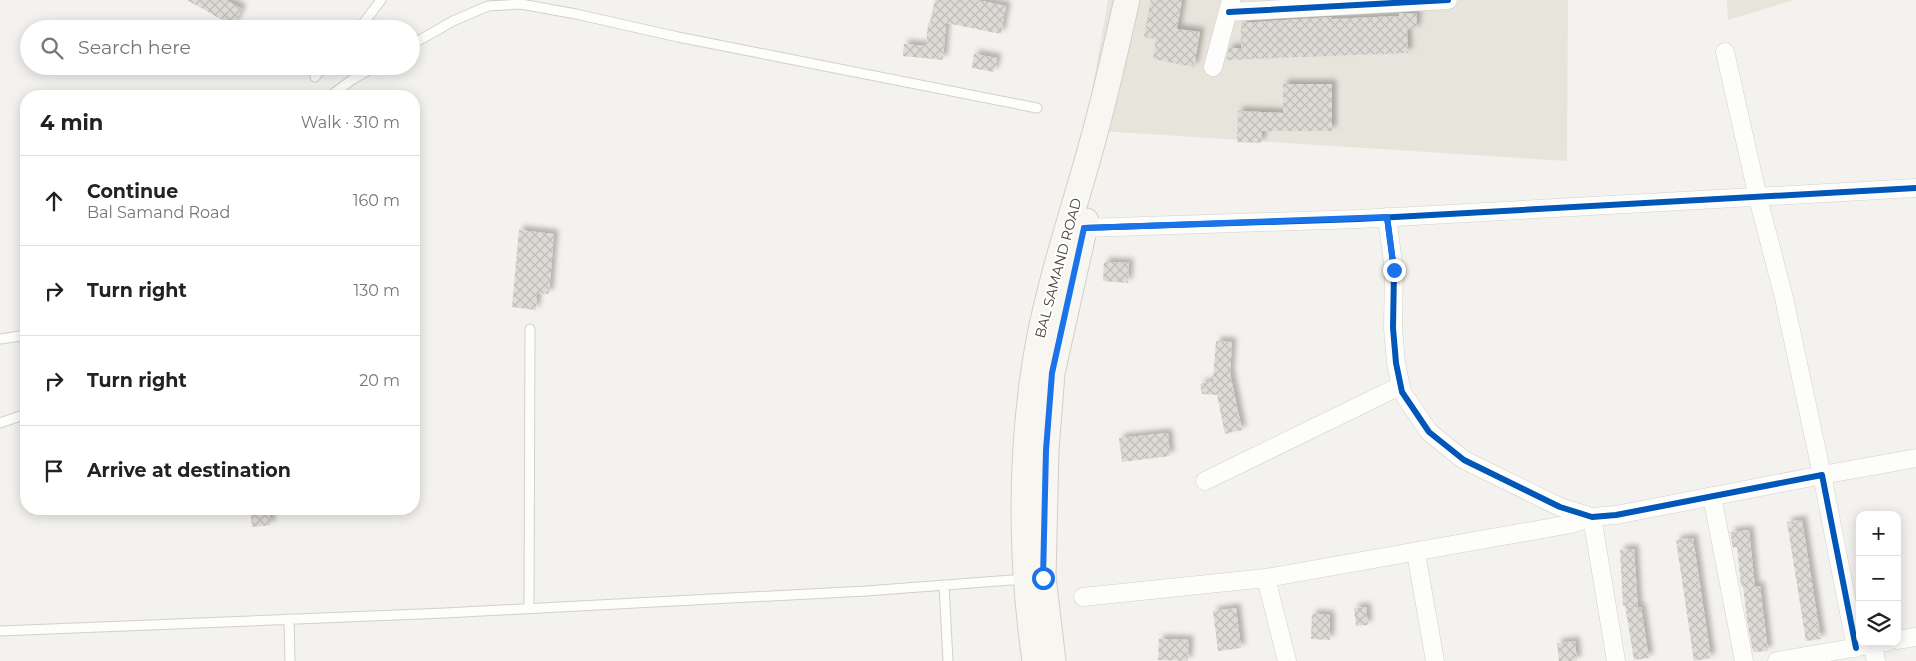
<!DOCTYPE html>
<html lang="en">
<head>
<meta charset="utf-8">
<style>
  body { margin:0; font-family:Montserrat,sans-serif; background:#f2f2f2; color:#222 }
  .controls { position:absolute; right:15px; bottom:15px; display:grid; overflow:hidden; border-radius:10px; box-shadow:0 2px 12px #0003 }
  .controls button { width:45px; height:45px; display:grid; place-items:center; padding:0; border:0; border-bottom:1px solid #e0e0e0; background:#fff; color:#222; font:25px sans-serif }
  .stop { position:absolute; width:15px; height:15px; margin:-11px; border:4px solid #1a73e8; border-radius:50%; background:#fff }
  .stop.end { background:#1a73e8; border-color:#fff; box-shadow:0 1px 5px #0008 }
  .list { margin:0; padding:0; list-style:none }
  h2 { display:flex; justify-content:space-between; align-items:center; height:65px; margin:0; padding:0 20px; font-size:21px }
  h2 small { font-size:16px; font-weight:400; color:#767676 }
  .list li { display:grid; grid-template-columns:32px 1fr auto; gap:15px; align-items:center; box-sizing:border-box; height:90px; padding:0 20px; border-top:1px solid #e0e0e0 }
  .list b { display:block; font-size:19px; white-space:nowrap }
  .list p { margin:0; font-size:16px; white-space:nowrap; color:#767676 }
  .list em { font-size:16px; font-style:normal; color:#767676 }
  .icon { flex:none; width:28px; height:28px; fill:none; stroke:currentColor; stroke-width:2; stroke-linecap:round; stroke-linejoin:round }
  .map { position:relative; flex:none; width:1916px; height:661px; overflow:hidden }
  .search { position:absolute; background:#fff; box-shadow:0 2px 12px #0003; left:20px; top:20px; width:400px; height:55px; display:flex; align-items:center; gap:12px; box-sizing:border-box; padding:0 18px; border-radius:28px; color:#767676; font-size:19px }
  .panel { position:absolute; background:#fff; box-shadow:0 2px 12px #0003; left:20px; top:90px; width:400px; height:425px; border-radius:20px }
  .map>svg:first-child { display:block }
  .residential { fill:#e7e4dc }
  .building { fill:url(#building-cross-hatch); filter:url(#shadow) }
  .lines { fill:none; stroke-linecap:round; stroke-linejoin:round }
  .lane-casing { stroke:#d2d0cb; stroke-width:11 }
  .street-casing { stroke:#d2d0cb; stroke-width:19 }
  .secondary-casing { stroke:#d3cfc5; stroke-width:27 }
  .lane { stroke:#fdfdfc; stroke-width:9 }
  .street { stroke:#fdfdfc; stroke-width:18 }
  .secondary { stroke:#f7f6f1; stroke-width:25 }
  .cycleway-casing { stroke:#fff; stroke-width:9 }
  .cycleway { stroke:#0057b8; stroke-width:6 }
  .route { stroke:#1a73e8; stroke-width:6 }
  .labels { text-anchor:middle; stroke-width:4; stroke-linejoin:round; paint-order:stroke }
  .street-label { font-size:14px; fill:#4b4439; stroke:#fff }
</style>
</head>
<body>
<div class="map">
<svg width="1916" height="661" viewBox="0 0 1916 661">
  <defs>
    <pattern id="building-cross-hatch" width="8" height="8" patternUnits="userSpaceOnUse" patternTransform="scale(1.25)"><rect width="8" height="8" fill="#dedbd6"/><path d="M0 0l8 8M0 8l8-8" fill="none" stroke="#c0bdb8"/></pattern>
    <filter id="shadow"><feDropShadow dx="4.5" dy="-4.5" stdDeviation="2.5" flood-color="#0004"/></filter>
  </defs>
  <rect width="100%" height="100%" fill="#f4f2ee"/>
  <path class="residential" d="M1108,0h460l-1,161 -482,-31z
    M1727,0h67l-66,20z"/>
  <path class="building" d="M187,0h39l16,9 -9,17z
    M935,0h42l29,6 -5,28 -55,-11 -3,37 -40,-4 1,-12 22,2 2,-23h2z
    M1151,0h31l-5,29 23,3 -6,35 -41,-8 3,-20 -12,-2z
    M1399,13l18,1 -1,16h-9l1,23 -182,7 3,-12h12v-25l91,-6v2l67,-3z
    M974,54l23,4 -3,14 -22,-4z
    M1283,84h49v47h-70l-1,12 -24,-1 1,-31 45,2z
    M519,230l35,4 -5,60 -12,-1 -1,17 -24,-3z
    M1104,262l25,1 -1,20 -25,-2z
    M1216,341l16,1 -2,31 12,57 -17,4 -8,-39 -15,-1 -2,-10 13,-3z
    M1168,433l2,23 -48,6 -3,-24z
    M250,509h19l2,16 -19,2z
    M1802,520l19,119 -15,2 -19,-119z
    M1749,530l6,57 5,-1 8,65 -15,1 -6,-32 -4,-34h-2l-4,-39 -4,1 -3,-16z
    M1693,538l18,120 -17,3 -18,-121z
    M1634,549l4,59 3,-1 8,51 -15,2 -9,-55 -2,1 -3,-56z
    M1366,607l2,18 -12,1 -2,-18z
    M1236,608l5,40 -23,3 -5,-40z
    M1312,614l18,1v25l-19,-1z
    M1159,639l30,1 -1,21 -30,-1z
    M1575,641l2,20h-18l-2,-18z"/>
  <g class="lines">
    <g class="lane-casing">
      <path id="lane" d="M359,29l22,-29
        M411,45l42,-24 35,-15 33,-2 55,10 102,23 359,71
        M315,77l9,-11
        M330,96l23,-17 23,-13
        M0,339l26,-4
        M0,423l26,-9
        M944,585l4,76
        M529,608l1,-279
        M289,619l1,42
        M0,631l445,-18 421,-22 159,-12"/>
    </g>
    <g class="street-casing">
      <path id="street" d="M1229,12l219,-12
        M1725,52l33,146 26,100 38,177 94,-17
        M1213,67l18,-67
        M1387,217l7,53 -1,58 3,35 6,29 27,40 35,28 96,47 32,10 24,-2 206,-40 34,173
        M1084,228l275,-9 557,-31
        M1205,481l195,-95
        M1712,496l32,165
        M1416,553l19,108
        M1266,578l21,83
        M1083,597l183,-19 305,-54 21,-7 24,144
        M1897,640l19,-3
        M1873,645l3,16
        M1777,661l110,-19"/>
    </g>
    <g class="secondary-casing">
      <path id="secondary" d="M1035,661c-14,-98 -15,-200 0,-298 12,-76 38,-149 58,-223 13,-46 23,-93 34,-140
        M1053,661l-10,-84 3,-127 6,-77 34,-152"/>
    </g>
    <use href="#lane" class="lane"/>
    <use href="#street" class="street"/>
    <use href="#secondary" class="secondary"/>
    <g class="cycleway-casing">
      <path id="cycleway" d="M1229,12l219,-12
        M1387,217l7,53 -1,58 3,35 6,29 27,40 35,28 96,47 32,10 24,-2 206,-40 34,173
        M1084,228l275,-9 557,-31"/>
    </g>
    <use href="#cycleway" class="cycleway"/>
  </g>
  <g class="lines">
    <path class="route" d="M1043,578l3,-128 6,-77 32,-145 303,-11 7,53"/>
  </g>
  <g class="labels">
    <g class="street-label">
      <text transform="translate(1058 268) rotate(-75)" y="5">BAL SAMAND ROAD</text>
    </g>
  </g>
</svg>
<div class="controls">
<button>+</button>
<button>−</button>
<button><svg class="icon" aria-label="layers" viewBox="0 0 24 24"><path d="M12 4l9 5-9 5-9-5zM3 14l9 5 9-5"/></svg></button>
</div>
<div class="stop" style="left:1043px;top:578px"></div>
<div class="stop end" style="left:1394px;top:270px"></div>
<div class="search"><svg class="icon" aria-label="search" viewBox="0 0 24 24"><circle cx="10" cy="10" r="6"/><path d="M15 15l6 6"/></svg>Search here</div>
<section class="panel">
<h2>4 min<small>Walk · 310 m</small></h2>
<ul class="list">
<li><svg class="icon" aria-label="ahead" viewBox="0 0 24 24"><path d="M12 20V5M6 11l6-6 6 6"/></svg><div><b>Continue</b><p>Bal Samand Road</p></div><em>160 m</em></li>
<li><svg class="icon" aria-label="right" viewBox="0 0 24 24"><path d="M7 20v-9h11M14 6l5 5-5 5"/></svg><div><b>Turn right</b></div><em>130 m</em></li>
<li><svg class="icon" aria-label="right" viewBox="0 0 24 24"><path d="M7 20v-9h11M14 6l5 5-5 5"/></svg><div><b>Turn right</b></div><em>20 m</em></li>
<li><svg class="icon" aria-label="arrive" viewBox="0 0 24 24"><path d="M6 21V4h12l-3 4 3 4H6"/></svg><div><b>Arrive at destination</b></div></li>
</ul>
</section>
</div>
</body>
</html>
